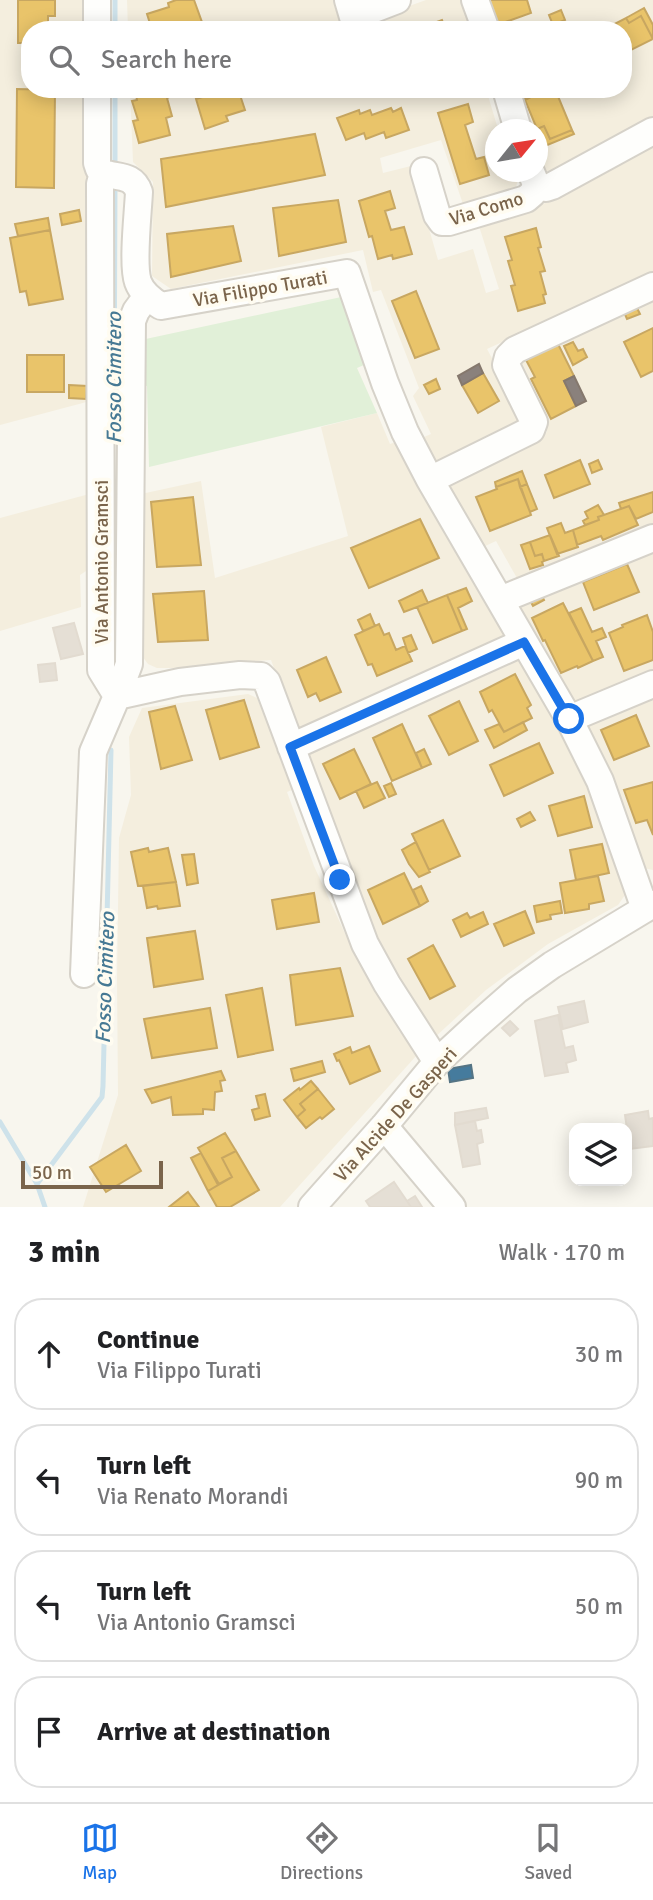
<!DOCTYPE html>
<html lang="en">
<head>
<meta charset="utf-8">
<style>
  body { margin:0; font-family:Signika,sans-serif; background:#f2f2f2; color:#202124 }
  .controls { position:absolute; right:21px; bottom:21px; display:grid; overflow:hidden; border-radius:14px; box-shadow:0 4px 18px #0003 }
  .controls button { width:63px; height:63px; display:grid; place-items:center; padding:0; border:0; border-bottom:2px solid #e0e0e0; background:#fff; color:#202124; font:35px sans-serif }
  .compass { position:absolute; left:485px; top:119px; width:63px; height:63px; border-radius:50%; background:#fff; box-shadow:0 4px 18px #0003; rotate:60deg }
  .scale { position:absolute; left:21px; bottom:18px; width:142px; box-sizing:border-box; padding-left:7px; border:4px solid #7a644b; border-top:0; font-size:19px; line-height:24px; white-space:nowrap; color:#7a644b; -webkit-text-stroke:5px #fffcf1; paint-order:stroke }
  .stop { position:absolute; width:21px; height:21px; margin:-16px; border:5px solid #1a73e8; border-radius:50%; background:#fff }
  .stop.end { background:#1a73e8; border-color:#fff; box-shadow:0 2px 7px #0008 }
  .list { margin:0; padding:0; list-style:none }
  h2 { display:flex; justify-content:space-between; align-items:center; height:91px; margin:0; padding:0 28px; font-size:30px }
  h2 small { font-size:23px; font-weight:400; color:#757577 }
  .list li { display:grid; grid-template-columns:46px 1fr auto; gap:21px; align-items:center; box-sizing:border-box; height:112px; margin:0 14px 14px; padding:0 14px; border:2px solid #e0e0e0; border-radius:28px }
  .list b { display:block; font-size:26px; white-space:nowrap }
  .list p { margin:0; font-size:23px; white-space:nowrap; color:#757577 }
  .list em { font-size:23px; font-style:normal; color:#757577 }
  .icon { flex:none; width:38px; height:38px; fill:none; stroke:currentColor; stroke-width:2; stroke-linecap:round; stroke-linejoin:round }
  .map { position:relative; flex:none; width:653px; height:1207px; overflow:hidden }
  .search { position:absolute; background:#fff; box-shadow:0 4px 18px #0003; left:21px; right:21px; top:21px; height:77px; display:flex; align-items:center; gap:18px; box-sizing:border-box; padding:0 24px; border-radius:28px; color:#757577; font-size:26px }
  .sheet { height:595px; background:#fff }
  nav { display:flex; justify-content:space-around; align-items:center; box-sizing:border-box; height:98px; border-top:2px solid #e0e0e0; background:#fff; font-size:19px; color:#757577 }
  nav a { display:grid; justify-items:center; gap:4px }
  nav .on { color:#1a73e8 }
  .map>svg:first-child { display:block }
  .residential { fill:#f4eede }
  .green { fill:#e1f0d8 }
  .homes { fill:#e9c46a; stroke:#c8a761; stroke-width:2 }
  .public { fill:#457b9d; stroke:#557484; stroke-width:2 }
  .industry { fill:#8a817c; stroke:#85786d; stroke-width:2 }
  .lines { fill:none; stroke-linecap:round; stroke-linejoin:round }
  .stream { stroke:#cee2ea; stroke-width:5 }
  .building { fill:#e5dfd5; stroke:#e2dbd0; stroke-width:2 }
  .minor-casing { stroke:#d6d2c9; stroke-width:30 }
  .minor { stroke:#fefefc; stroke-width:26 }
  .route { stroke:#1a73e8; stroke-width:9 }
  .labels { text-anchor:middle; stroke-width:7; stroke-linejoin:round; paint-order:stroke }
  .street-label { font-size:19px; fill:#7a644b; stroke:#fffcf1 }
  .water-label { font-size:21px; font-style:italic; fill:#467994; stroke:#fffcf1 }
</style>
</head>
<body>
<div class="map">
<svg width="653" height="1207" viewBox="0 0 653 1207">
  <rect width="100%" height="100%" fill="#f8f6ee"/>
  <path class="residential" d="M0,0h87v30h-57v59h57v99l9,16 -2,196 -94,25z
    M127,0h211l10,28 78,-28h39l11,30h-348z
    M484,0h169v121l-96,53 -17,-5 -2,-8v-31l-11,-1 -13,-40h109v-59h-129z
    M130,89h356l12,40 -2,1v42h20l2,7 -2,8 -9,4 -44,13 -22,-64 -61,18 3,15 28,-7 27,94 35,-11 13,44 13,-4 -21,-66 74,-22 101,-55v127l-166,76 39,72 -89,43 -13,-27 7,-3 -18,-38 6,-8 -38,-98 -8,2 -10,-42 -192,39 -19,-13 1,-94 -20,-20z
    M653,294v239l-131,54 -26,-46 -15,7 -35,-62 3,-6 98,-48 -33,-66 3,-8z
    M377,413l13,31 6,-2 111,188 -3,8 -202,92 -6,-2 -25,-68 -99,8h-15l-9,-4 -6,-8 -1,-162 60,-13 14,97 133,-42 -27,-109z
    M93,493l-4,76 -9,6 1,32 -81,24v-113z
    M653,544v126l-75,30h-9l-55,-95z
    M513,660l13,2 55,97 46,113 -2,23 -7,10 -70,39 -62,46 -53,49 -44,-69 -83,-216z
    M248,694l9,4 37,91 -7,3 27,74 34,74 51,91 18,24 -137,152h-197l35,-112 -1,-117 2,-140 12,-43 -2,-58 13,-29z
    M653,695v175l-9,-2 -56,-138 1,-8z"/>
  <path class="green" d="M346,296l18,69 -7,3 20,45 -228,54 -2,-81 -7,-1 1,-45z"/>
  <path class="homes" d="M18,0h37v16h-7v14h-18v28h-7v-15h-5z
    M176,0h18l9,25 -15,5h-36l-5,-16 22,-7 -1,-4z
    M488,0h39l4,13 -34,12z
    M644,8l9,17v14l-12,-23 -12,7 -3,-5z
    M561,10l4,10 -12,5 -4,-10z
    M641,16l12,23 -30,15v-24h-20l23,-12 3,5z
    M442,20l4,10h-22l-1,-3z
    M293,25l1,5h-19z
    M17,89l38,1 -1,98 -38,-1z
    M135,89h35l2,7 -5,2 5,18 -6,2 4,17 -31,8 -6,-22 5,-1 -6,-19 5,-1z
    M214,89h24l7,21 -19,6 2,5 -23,8 -9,-30 19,-6z
    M403,89h10l1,4 -9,3z
    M521,89h7l3,8 -6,3z
    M528,89h27l17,41 -22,9 -6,-13 -7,3 -12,-29 6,-3z
    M468,104l5,18 -8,3 11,34 8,-2 5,18 -29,9 -22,-71z
    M391,108l2,4 8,-4 8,22 -23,8 -2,-6 -18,7 -2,-6 -18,7 -9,-22 22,-8 1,4 10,-4 2,5z
    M544,126l6,13 22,-9 2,4 -29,12 -8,-17z
    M315,134l10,41 -159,32 -5,-48z
    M390,191l5,17 -10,3 6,19 13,-3 8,27 -19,5 -1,-4 -14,4 -6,-23 -3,1 -10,-36z
    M338,200l8,42 -67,14 -6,-48z
    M79,210l2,11 -19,4 -2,-11z
    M48,218l2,12 -32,6 -3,-12z
    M233,226l8,35 -70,16 -4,-43z
    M536,228l5,19 -3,1 7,23 -5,1 6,22 -3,1 2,8 -27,8 -7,-25 4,-1 -7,-24 4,-1 -7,-23z
    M50,230l13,69 -34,6 -3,-14 -6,1 -10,-54z
    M416,291l23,58 -24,9 -23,-57z
    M635,304l5,10 -13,5 -4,-9z
    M653,328v43l-12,6 -17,-35z
    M573,342l5,9 5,-2 4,8 -14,8 -9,-19z
    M558,344l16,32 -10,5 12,25 -25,13 -20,-40 4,-2 -9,-17z
    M27,355h37v37h-37z
    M483,373l16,28 -21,12 -16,-28z
    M436,379l4,10 -11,5 -5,-9z
    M69,385l18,1 -1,13 -17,-1z
    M580,460l10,24 -36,14 -9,-23z
    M598,460l4,9 -10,4 -3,-9z
    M522,471l5,13 -7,3 -2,-8 -22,8 -1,-5z
    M518,479l13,36 -41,16 -14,-34 21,-8 -1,-2z
    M527,484l10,25 -7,3 -10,-25z
    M653,492v20l-17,7 -7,-13 -8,3 -2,-6z
    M193,497l8,68 -44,2 -6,-65z
    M598,505l6,10 -6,2 1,3 -14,5 -2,-4 5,-3 -3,-6z
    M629,506l9,19 -35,15 -2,-4 -24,9 -4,-15 26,-10 -1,-3z
    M420,519l19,39 -70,30 -18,-40z
    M561,523l4,10 8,-3 5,17 -21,7 -10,-26z
    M550,535l9,21 -15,5 -2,-7 -7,2 -5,-14z
    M530,542l5,14 7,-2 2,7 -2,1 1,3 -13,4 -9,-24z
    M627,564l12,28 -45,18 -11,-28z
    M466,588l6,13 -14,7 9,21 -5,2 -15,-36z
    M422,590l6,13 -24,9 -5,-11z
    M204,591l4,49 -50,2 -5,-48z
    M540,592l4,8 -11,6 -5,-9z
    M447,595l15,36 -29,12 -16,-36z
    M563,603l30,58 -15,7 -1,-2 -16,7 -16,-33 -2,1 -11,-23z
    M581,608l11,24 10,-4 4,9 -10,4 7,16 -10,4 -24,-48z
    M370,614l5,12 -12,5 -5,-11z
    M647,615l6,17v28l-29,11 -15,-38 14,-6 -1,-2z
    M379,624l5,11 5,-2 7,17 9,-4 7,15 -35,15 -5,-12 -4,1 -13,-30z
    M411,635l6,14 -9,4 -5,-15z
    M326,657l15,35 -21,9 -4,-8 -8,4 -11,-27z
    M515,674l16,31 -4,3 5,10 -28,14 -12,-22 -3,2 -9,-20z
    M244,700l15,47 -39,12 -14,-49z
    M459,701l19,40 -29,14 -20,-39z
    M175,706l17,54 -31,9 -12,-57z
    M636,715l13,31 -35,14 -13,-30z
    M523,722l4,8 -33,18 -9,-18 14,-6 5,8z
    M402,724l20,44 -30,13 -19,-43z
    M539,743l14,30 -49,23 -14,-31z
    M354,749l17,35 -31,15 -17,-35z
    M424,749l7,15 -9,4 -6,-15z
    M377,782l8,16 -21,10 -8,-17z
    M653,782v53l-6,-15 -11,3 -12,-33z
    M391,783l5,11 -7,3 -5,-11z
    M584,796l8,31 -34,9 -9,-30z
    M530,812l5,8 -14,7 -4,-8z
    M443,820l17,36 -31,14 -17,-36z
    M416,842l14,30 -11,5 -10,-13 -7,-14z
    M602,844l7,29 -33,7 -6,-30z
    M148,848l1,4 19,-4 8,34 -38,4 -7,-34z
    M194,854l4,29 -11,2 -5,-30z
    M404,873l16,33 -37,18 -15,-34z
    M598,876l6,25 -15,3v5l-24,4 -5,-30z
    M176,882l4,24 -22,3 -1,-3 -10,2 -4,-22z
    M421,886l7,15 -8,5 -7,-16z
    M314,893l5,29 -42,7 -5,-29z
    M560,901l2,12 -12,2 1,4 -14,3 -3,-16z
    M525,911l9,22 -30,13 -10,-22z
    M483,912l5,12 -27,13 -8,-17 14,-7 3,5z
    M195,931l8,48 -49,8 -7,-49z
    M433,945l22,41 -25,13 -22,-40z
    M340,968l13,48 -57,9 -6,-50z
    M262,988l11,62 -35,7 -12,-62z
    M210,1008l7,40 -65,10 -8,-39z
    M369,1046l11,25 -30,13 -11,-24 -2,1 -3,-7 16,-7 2,6z
    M322,1061l3,11 -31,9 -3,-12z
    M221,1071l4,9 -5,1 2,10 -7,1 -1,18 -11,-1v5l-30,1 -2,-18 -19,6 -7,-13z
    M311,1081l7,8 -18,15 5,6 -8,7 -13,-17 15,-12 1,2z
    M318,1089l16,20 -12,10 -2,-2 -14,11 -9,-11 8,-7 -5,-6z
    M265,1094l5,22 -15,4 -3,-10 7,-2 -3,-12z
    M225,1133l11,18 -14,7 10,19 -13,7 -21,-36z
    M126,1145l15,26 -35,21 -16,-25z
    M236,1151l23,39 -29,17h-13l-9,-16 24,-14 -10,-19z
    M201,1153l17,32 -10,6 -17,-33z
    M188,1192l11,15h-30z"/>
  <path class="public" d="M471,1065l2,13 -23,4 -2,-13z"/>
  <path class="industry" d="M479,364l4,9 -21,12 -4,-9z
    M574,376l12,25 -10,5 -12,-25z"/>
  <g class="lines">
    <path class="stream" d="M115,30v-30
      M115,167v-78
      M114,426l1,-243
      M0,1122l37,62 8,23
      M37,1184l65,-87 1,-11 8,-336"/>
  </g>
  <path class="building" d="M74,623l9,31 -22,5 -8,-31z
    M55,663l2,17 -17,2 -2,-17z
    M584,1001l4,21 -25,7 -5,-22z
    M558,1015l7,33 8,-2 3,14 -10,3 2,9 -23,4 -10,-55z
    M510,1021l8,8 -8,7 -8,-8z
    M486,1108l2,10 -33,7v-12z
    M648,1111l1,8 4,-1v28l-23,3 -5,-34z
    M475,1121l2,10 4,-1 2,12 -6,2 3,20 -17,3 -8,-42z
    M394,1182l17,25h-41l-4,-6z
    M415,1196l7,11h-11l-4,-6z"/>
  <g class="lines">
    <g class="minor-casing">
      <path id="minor" d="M348,0l5,17 44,-17
        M475,0l11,30
        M97,30v-30
        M97,89v74l2,6 4,4 -3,11 1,486 16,26
        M506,89l12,41
        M424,171l13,44 5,7h7l77,-23 7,-6 3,-9
        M531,172l5,12 10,4 6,-2 101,-55
        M103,173c15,5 30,1 36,19 -1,21 -7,73 -1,90 4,11 13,18 23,24l186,-33 38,110 20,49 25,48 139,239 31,62 45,128
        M430,480l101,-50 3,-8 -28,-57 2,-8 7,-7 138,-64
        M500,600l153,-62
        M117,696l63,-14 60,-7 21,1 6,6 98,262 22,40 50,78
        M569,719l84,-35
        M291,747l233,-105
        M84,974l9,-222 24,-56 12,-32 3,-343 4,-10 11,-15
        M384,1126l68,81
        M312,1207l72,-81 53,-64 39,-36 41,-36 35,-25 101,-61"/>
    </g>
    <use href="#minor" class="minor"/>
  </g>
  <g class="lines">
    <path class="route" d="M340,880l-50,-133 234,-105 45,77"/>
  </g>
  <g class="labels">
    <g class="street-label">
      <text transform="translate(486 208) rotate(-17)" y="7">Via Como</text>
      <text transform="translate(260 288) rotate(-10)" y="7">Via Filippo Turati</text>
      <text transform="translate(101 562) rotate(-90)" y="7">Via Antonio Gramsci</text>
      <text transform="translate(395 1114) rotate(-48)" y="7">Via Alcide De Gasperi</text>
    </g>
    <g class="water-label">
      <text transform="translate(114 378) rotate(-90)" y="7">Fosso Cimitero</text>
      <text transform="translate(105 978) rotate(-88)" y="7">Fosso Cimitero</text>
    </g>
  </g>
</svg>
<div class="controls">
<button><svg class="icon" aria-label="layers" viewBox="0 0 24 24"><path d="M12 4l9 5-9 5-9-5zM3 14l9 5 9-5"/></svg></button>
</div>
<svg class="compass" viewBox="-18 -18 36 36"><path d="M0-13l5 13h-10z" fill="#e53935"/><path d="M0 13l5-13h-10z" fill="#757577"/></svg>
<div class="scale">50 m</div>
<div class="stop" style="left:569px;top:719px"></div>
<div class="stop end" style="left:340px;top:880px"></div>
<div class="search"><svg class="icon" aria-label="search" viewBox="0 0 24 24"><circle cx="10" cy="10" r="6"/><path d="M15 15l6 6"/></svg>Search here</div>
</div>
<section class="sheet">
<h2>3 min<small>Walk · 170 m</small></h2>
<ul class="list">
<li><svg class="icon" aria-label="ahead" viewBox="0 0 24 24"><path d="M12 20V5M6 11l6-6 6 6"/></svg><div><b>Continue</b><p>Via Filippo Turati</p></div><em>30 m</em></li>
<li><svg class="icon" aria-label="left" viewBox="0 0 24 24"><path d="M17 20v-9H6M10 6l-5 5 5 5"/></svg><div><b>Turn left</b><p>Via Renato Morandi</p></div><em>90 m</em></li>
<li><svg class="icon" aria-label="left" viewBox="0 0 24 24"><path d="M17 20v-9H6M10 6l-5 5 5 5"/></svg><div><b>Turn left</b><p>Via Antonio Gramsci</p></div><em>50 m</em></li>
<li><svg class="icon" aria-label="arrive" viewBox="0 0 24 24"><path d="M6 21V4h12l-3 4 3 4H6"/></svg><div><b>Arrive at destination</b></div></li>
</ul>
</section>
<nav>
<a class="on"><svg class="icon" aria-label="map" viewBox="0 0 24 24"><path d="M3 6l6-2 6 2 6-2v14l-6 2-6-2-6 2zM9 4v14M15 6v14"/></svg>Map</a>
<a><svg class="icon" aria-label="directions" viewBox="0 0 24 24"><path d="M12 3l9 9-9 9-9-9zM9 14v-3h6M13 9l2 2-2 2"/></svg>Directions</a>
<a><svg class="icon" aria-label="saved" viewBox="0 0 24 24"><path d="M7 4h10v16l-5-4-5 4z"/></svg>Saved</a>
</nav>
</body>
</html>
